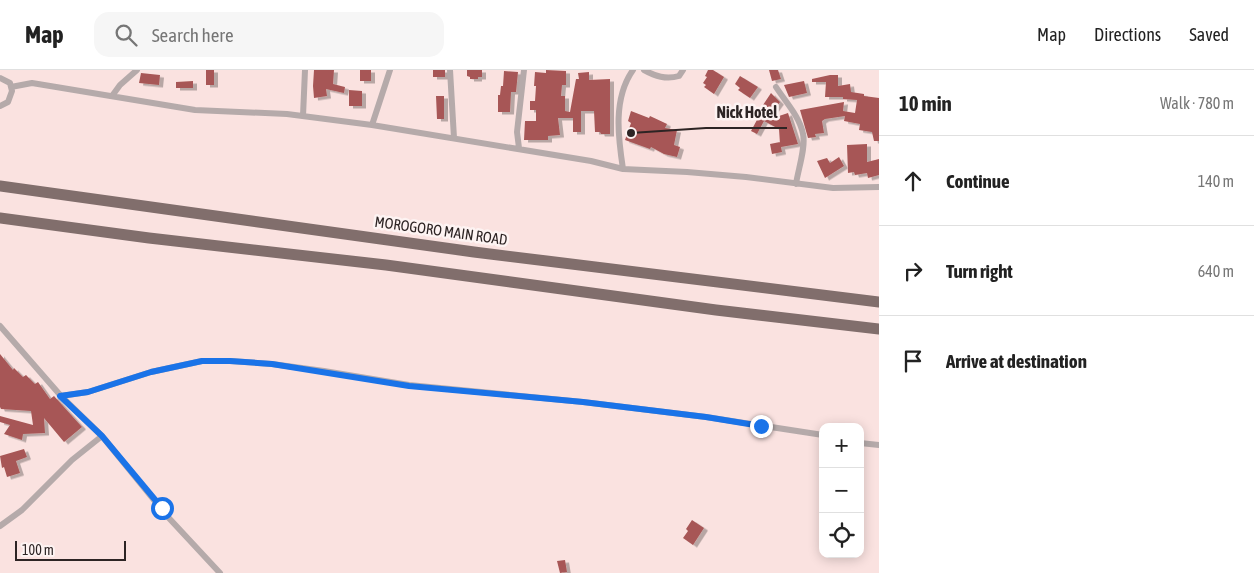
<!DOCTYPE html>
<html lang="en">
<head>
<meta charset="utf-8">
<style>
  body { margin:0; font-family:"Asap Condensed",sans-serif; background:#f6f6f6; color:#222 }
  .controls { position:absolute; right:15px; bottom:15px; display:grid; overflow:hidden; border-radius:10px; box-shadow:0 2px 12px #0003 }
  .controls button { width:45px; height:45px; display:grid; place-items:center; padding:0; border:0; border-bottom:1px solid #e0e0e0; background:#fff; color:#222; font:25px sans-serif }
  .scale { position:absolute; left:15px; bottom:12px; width:111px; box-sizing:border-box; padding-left:5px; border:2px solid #2d2424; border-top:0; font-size:14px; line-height:18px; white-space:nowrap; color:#2d2424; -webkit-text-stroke:4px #fdf3f2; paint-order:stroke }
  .stop { position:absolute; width:15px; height:15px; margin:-11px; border:4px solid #1a73e8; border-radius:50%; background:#fff }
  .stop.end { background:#1a73e8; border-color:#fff; box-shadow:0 1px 5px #0008 }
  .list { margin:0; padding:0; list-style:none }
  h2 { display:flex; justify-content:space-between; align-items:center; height:65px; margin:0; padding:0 20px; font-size:21px }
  h2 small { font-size:16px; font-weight:400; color:#767676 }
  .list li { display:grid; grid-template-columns:32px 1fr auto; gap:15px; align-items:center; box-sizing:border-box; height:90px; padding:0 20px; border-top:1px solid #e0e0e0 }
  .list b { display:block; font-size:19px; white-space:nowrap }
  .list em { font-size:16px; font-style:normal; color:#767676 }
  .icon { flex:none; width:28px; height:28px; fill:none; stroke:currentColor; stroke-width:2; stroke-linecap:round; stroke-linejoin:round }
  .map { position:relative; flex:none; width:879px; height:503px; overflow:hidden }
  header { display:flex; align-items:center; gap:30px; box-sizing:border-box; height:70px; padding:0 25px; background:#fff; border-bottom:1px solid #e0e0e0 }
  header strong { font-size:24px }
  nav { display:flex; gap:28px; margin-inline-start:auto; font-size:18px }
  .search { width:350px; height:45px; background:#f6f6f6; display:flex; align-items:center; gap:12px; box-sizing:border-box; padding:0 18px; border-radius:15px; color:#767676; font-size:19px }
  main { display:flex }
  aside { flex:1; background:#fff }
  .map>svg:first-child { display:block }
  .building { fill:#a75756; filter:url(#shadow) }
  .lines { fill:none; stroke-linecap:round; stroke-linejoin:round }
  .minor { stroke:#b5aaaa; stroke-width:6 }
  .trunk { stroke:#816e6c; stroke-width:11 }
  .route { stroke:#1a73e8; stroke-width:6 }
  .labels { text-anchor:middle; stroke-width:5; stroke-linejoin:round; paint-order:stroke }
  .street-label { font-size:15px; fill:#2d2424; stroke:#fdf3f2 }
  .leader { fill:none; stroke:#2d2424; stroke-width:2 }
  .callout-dot { fill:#2d2424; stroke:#fdf3f2; stroke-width:2 }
  .callout-label { font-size:16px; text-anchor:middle; font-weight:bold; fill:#2d2424; stroke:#fdf3f2; stroke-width:5; stroke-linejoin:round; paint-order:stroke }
</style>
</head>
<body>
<header>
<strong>Map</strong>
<div class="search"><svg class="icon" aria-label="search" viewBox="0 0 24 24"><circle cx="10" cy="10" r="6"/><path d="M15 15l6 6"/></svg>Search here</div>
<nav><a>Map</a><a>Directions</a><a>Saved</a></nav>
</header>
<main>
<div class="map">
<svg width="879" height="503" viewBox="0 0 879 503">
  <defs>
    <filter id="shadow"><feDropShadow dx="4" dy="2.5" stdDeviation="0" flood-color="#0004"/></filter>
  </defs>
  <rect width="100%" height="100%" fill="#fae2e0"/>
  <path class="building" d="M206,0h8v15h-8z
    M314,0h20l-1,14 12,3 -1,6 -18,-4 1,7 -13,2 -1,-12z
    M360,0h11v11h-11z
    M433,0h12v7h-12z
    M467,0h15v7h-4v2h-8v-2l-3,-1z
    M546,0l20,1v14h-4l-1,11h4v15l5,1 6,-33h3l-1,-6 11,-1v8l21,-1v55h-9l-1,-2h-5l-1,-21h-13v21h-8v-14h-15l2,17 -12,1v4h-24l1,-19h11v-11h-6v-9h5l1,-15h-2l1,-14 11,1z
    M708,0h5l11,7 -10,17 -10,-7 2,-2 -3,-2 4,-6 -2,-1z
    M769,0h9l3,9 -9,2z
    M504,1l14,1 -2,20h-5l-1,20h-12v-17h2l1,-9h2z
    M141,3l19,2 -1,10 -20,-2z
    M830,5h8v11l12,-2 1,8 13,2v2l15,2v43h-5l-2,-9 -13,-2 1,-6 -16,-3 1,-5 -20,3 -3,2 2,12 -9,1 1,3 -8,1 -8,-28 44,-8 -1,9 12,2 2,-13 -14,-1v-2h-18l1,-15h-14v-3z
    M740,6l18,11 -8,11 -12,-8 2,-2 -5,-4z
    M193,11v7h-17v-6z
    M804,11l3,12 -18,4 -5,-12z
    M349,20l13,1v15h-13z
    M771,23l9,9 -13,18 21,-7 10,31 -17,3 1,5 -10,2 -2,-10 10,-2v2l-1,-15 -15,-8 -7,13 -6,-3 7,-13 -3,-1z
    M436,26h8v23h-7z
    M631,41l18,7 1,-2 17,8 -2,4 12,2 -3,15 6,2 -3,10 -13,-3 -13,-7 -1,2 -25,-9 6,-17 -3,-2z
    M867,74v18l12,-3v16l-11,3 -1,-5 -12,2 -1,-3 -6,1 -1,-28z
    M839,87l5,9 -19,12 -8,-17 10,-3 3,5z
    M0,284l13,16 1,-2 9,9 3,-2 9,9 3,-2 12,17 4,-3 28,31 -18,15 -20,-24 1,15 -22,1 -1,6 -18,-6 6,-9 -10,-3v-6l33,9 -2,-14 -30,-2 -1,-2z
    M24,379l3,8 -11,4 4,12 -13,4 -3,-10 -2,1 -2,-12z
    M692,450l12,8 -11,17 -10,-7 5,-7 -2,-2z
    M565,490l2,12 -7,1 -3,-12z"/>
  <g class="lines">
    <path class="minor" d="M450,0l4,68
      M644,0c11,6 22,10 35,6l4,-6
      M0,8l10,5 2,8 -4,11 -8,4
      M11,17l21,-4 163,27 92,4 85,11 219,36 32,8 64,3 59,5 87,11 46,-1
      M776,17c9,14 24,30 27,47 3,13 -5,36 -7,50
      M112,26l8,-11 17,-15
      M303,46l2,-46
      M372,55l18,-55
      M519,78l-2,-16 7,-62
      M623,99c-5,-32 -10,-71 10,-99
      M0,256l61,70 41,40 65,80 53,57
      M61,326l27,-4 63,-20 51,-11h28l42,3 52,7 85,14 174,17 123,15 117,18
      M860,373l19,2
      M0,456l22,-16 50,-50 30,-24"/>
    <path class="trunk" d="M0,116l474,66 405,50
      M0,148l149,20 237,27 330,45 163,19"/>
  </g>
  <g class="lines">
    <path class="route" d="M162,438l-60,-72 -42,-40 28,-4 63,-20 51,-11h28l42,3 137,22 174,16 123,15 55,9"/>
  </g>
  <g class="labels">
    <g class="street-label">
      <text transform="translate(441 161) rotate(8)" y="5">MOROGORO MAIN ROAD</text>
    </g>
  </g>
  <path class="leader" d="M631 63L706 58H787"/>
  <circle class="callout-dot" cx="631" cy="63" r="5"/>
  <g class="callout-label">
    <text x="747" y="48">Nick Hotel</text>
  </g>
</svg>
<div class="controls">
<button>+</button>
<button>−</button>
<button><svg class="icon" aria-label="locate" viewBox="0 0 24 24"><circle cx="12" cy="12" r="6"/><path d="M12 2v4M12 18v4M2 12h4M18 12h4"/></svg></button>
</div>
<div class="scale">100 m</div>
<div class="stop" style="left:162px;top:438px"></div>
<div class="stop end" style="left:761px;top:356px"></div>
</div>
<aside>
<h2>10 min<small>Walk · 780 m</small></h2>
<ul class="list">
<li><svg class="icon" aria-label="ahead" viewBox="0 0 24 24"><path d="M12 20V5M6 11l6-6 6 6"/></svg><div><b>Continue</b></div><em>140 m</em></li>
<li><svg class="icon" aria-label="right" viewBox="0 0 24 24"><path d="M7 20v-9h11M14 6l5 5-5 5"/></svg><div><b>Turn right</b></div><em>640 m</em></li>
<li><svg class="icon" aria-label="arrive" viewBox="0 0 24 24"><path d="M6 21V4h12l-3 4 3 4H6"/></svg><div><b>Arrive at destination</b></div></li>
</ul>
</aside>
</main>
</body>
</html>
